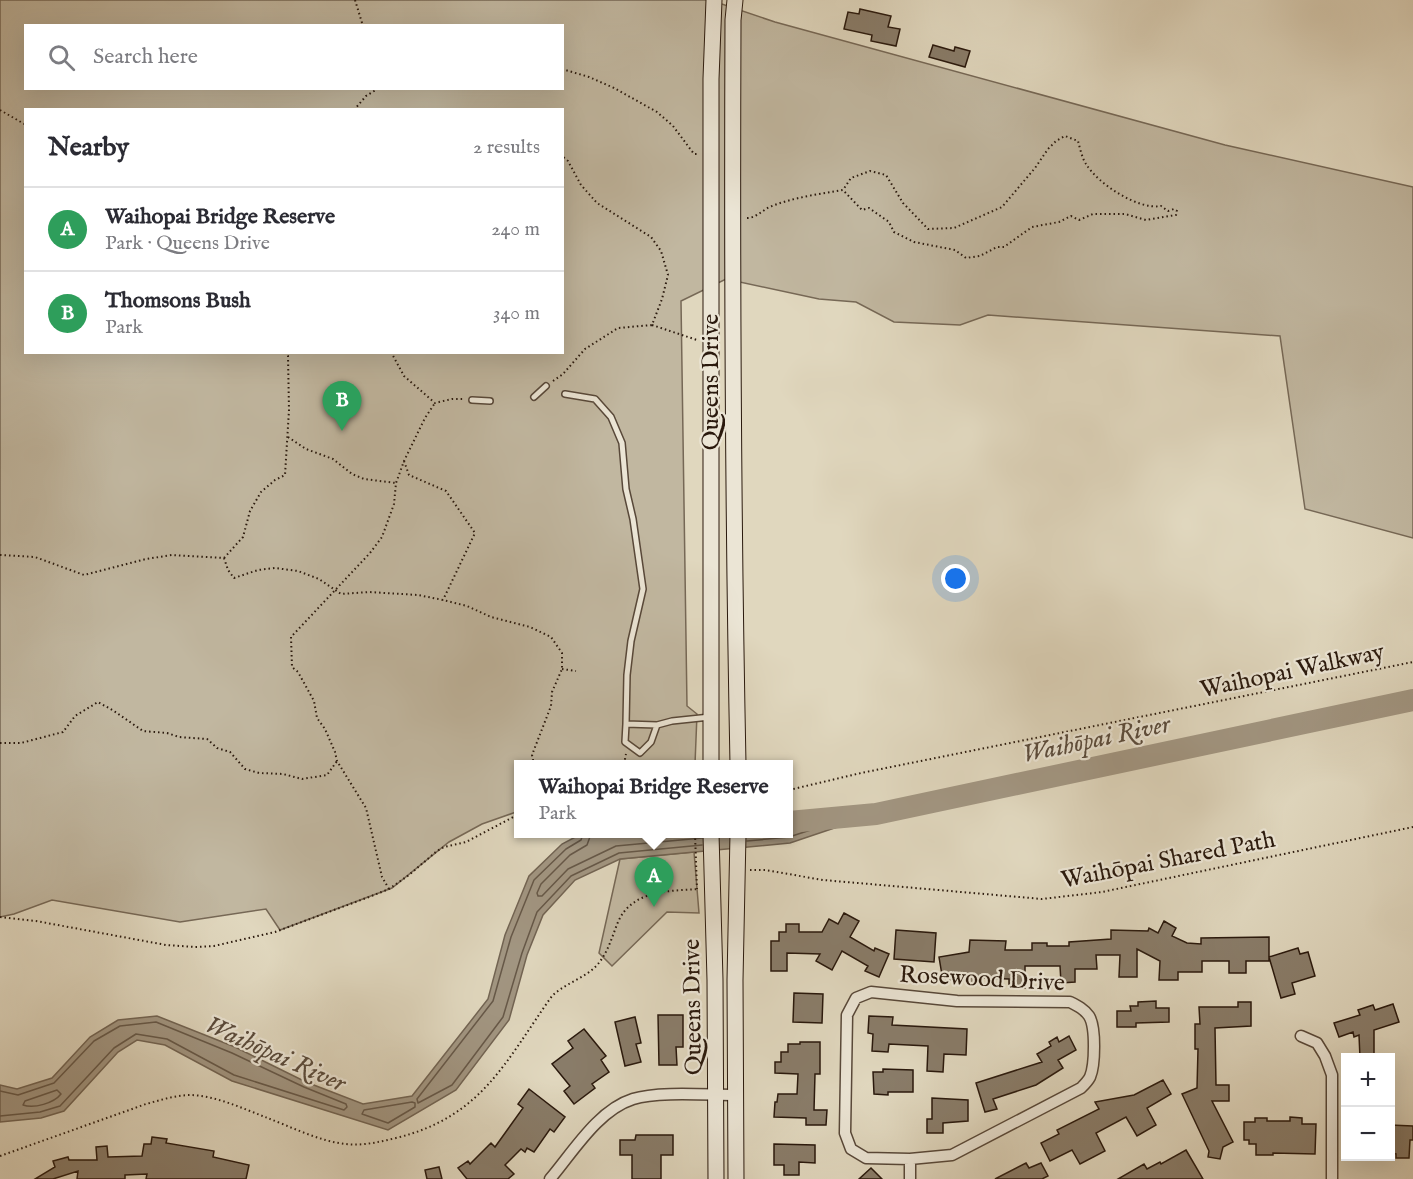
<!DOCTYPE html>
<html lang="en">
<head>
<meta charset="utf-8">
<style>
  body { margin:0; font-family:"IM FELL English",serif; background:#f7f7f7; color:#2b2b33 }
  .controls { position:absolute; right:18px; bottom:18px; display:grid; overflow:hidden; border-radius:0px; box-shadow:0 6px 24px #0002 }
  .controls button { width:54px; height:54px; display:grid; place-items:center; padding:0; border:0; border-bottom:2px solid #e1e1e2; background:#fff; color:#2b2b33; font:30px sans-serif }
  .you { position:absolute; left:956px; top:579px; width:21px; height:21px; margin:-15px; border:4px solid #fff; border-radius:50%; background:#1a73e8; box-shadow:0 0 0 9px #1a73e833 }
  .badge { display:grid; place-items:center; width:39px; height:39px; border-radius:50%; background:#0b8043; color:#fff; font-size:20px; font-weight:700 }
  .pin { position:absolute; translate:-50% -50px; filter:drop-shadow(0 2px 3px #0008) }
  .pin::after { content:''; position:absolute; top:32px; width:21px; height:18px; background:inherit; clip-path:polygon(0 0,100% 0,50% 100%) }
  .popup { position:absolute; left:514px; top:760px; width:279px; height:78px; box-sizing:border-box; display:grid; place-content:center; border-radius:0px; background:#fff; filter:drop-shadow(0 2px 4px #0005); font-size:20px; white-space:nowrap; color:#7c7c81 }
  .popup b { font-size:22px; color:#2b2b33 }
  .popup::after { content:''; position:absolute; left:50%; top:100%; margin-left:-12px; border:12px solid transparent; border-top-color:#fff }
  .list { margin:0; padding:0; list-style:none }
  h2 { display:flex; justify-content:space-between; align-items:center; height:78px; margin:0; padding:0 24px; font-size:26px }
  h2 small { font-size:20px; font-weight:400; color:#7c7c81 }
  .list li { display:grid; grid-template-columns:39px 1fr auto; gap:18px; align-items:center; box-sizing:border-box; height:84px; padding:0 24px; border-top:2px solid #e1e1e2 }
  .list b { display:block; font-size:22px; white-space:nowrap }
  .list p { margin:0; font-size:20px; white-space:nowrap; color:#7c7c81 }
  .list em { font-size:20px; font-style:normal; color:#7c7c81 }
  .icon { flex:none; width:33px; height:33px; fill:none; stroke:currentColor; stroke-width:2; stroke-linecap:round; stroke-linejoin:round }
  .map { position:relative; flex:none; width:1413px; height:1179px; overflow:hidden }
  .search { position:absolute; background:#fff; box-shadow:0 6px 24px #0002; left:24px; top:24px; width:540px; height:66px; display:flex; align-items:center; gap:15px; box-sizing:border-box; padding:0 21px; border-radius:0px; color:#7c7c81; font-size:22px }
  .panel { position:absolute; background:#fff; box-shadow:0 6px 24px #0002; left:24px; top:108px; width:540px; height:246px; border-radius:0px }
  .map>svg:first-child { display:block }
  .green { fill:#c1b7a0; stroke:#766856; stroke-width:1.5; fill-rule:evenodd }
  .water { fill:#a29682; stroke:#726453; stroke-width:1.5 }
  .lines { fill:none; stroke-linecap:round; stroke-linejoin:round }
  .shore { stroke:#665848; stroke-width:1.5 }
  .river { stroke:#a29682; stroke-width:22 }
  .building { fill:#897c69; stroke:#2a190d; stroke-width:1.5 }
  .service-casing { stroke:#584839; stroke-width:8 }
  .minor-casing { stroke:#584839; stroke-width:13 }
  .secondary-casing { stroke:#2a190d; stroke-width:17 }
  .path { stroke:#2a190d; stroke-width:2; stroke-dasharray:1.5 3; stroke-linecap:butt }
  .service { stroke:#ebe5d5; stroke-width:5 }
  .minor { stroke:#ebe5d5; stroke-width:10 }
  .secondary { stroke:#ebe5d5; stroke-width:15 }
  .labels { text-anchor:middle; stroke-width:4.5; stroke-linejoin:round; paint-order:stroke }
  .street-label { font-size:24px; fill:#2a190d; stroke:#ebe5d5 }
  .water-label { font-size:26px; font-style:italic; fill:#5a4b3c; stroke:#ebe5d5 }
</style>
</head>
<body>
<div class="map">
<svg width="1413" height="1179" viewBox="0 0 1413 1179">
  <rect width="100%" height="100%" fill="#e0d7be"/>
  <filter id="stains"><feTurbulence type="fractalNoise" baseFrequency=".00333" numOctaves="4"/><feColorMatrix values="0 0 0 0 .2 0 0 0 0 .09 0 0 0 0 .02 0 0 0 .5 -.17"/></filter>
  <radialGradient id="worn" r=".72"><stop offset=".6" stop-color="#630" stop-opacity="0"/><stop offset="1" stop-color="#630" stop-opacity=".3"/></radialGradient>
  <path class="green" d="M0,0h710l65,22 450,123 188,42v351l-108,-29 -25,-173 -292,-21 -28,10 -66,-3 -38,-20 -37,-3 -93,-20 -45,22 6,405 10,8 -2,50h-176v47l-37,13 -33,18 -57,46 -112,42 -14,-21 -86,13 -128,-22 -38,14 -14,3zM26,26h536v62h-536zM26,110h536v242h-536z
    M694,852l5,61 -32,-1 -55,54 -13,-13 21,-94z"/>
  <path class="water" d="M789,812l87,2 -86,29 -170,16 -45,21 -32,35 -16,40 -18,65 -53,70 -68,40 -156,-49 -67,-36 -28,-5 -19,12 -54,59 -23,7 -41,4v-37l17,4 35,-11 38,-41 28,-17 39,-4 78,31 71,35 57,22 49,-8 76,-97 17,-64 24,-59 33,-32 19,-10h208z"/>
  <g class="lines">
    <path class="shore" d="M583,834l-2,6 -15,9 -32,31 -23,57 -18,64 -76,98 1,4 34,-18 51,-68 19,-64 15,-41 34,-36 48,-23 83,-8
      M591,834l-4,11 -17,10 -29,29 -4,9 1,3h4l26,-27 48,-23 86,-8
      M747,841l42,-4 37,-12 2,-3 -2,-3 -37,-1
      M57,1090l4,4c-7,9 -27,15 -38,11l2,-4z
      M0,1091l18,4 36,-12 40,-42 26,-15 36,-4 76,31 72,34 42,17 1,3 -3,3 -110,-35 -67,-36 -31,-5 -22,14 -54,58 -20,6 -40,4
      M412,1102l3,1v4l-27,16 -26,-9 2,-4z"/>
    <path class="river" d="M789,822l87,-8 537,-114"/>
  </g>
  <path class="building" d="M860,9l31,7 -3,11 12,2 -4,17 -25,-5 1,-6 -28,-6 4,-17 11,2z
    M933,45l21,6 1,-4 15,4 -5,16 -36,-10z
    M844,913l15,8 -9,16 24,14 1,-3 14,6 -10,23 -14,-6 3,-5 -26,-15 -10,19 -16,-9 4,-7 -33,-1v18h-16v-30h8v-9h7v-8h13v8h23l7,-13 9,5z
    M1164,921l12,7 -4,8 15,7 14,1v-6l68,-1v24h-23v12h-17v-12h-27v11h-24v8h-19l1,-19 -23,-12v28h-18l1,-22h-24l1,14h-22v13l-14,1 -1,-17h-35v22h-16v-9l-29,-1v5h-14v-5l-23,3 -4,-24 30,-5 1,-12 36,1 -1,9h27v-7h15v3h22v-4l42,-3v-9l37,1 1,-3 9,5z
    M896,930l40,3 -2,29 -40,-3z
    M1298,948l2,6 8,-2 7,24 -23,7 3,11 -14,4 -12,-41z
    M794,993l29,1 -1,29 -29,-1z
    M1156,1001v7h13v14l-33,1v4h-19v-16h14l-1,-5h8v-4z
    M1238,1002h13v24l-36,2 1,57h13v16h-17l21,41 -10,5 -3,12 -12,-2 1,-6 -27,-57 15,-6 1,-39h-3v-25h5l-1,-17h39z
    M1393,1004l6,18 -25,8v28h-14l-1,-23 -5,2 -1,-5 -14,5 -5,-14 26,-8 -2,-5 15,-5 2,5z
    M658,1015h25v32h-7l1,18h-18z
    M869,1016l24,1 -1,8 75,4 -1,26 -22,-1 -1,18 -16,-1 1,-25 -39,-2 -1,8 -16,-1 1,-17 -5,-1z
    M635,1017l6,26 -5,1 5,18 -16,4 -10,-44z
    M584,1029l22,27 -5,4 8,12 -17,12 3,4 -21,16 -10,-13 6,-5 -18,-22 21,-16 -5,-7z
    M1069,1036l7,14 -18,10 5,8 -27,17 -43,14 4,10 -12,3 -9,-29 66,-21 -5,-8 14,-8 -2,-4 8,-5 2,5z
    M800,1042h20v32h-5l-1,36h13l-1,15h-20v-7l-32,-1 1,-15h2l1,-8h19l1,-20 -23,-1v-11h6v-10h7v-8h12z
    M883,1069l30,1v22h-25v3l-14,-1 -1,-22h10z
    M1163,1080l8,14 -24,14 9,17 -19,11 -11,-19 -30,16 9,18 -25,13 -8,-14 -22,11 -9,-18 18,-9 -2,-4 42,-21 -4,-7 39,-7z
    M529,1089l36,28 -11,15 -4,-3 -16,23 -7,-4 -2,4 -4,-3 -16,16 9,9 -6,5h-41l-9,-11 10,-7 2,3 21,-21 4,4 28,-39 -5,-4z
    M932,1098l36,2v21l-25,2v10h-16v-14h5z
    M1290,1117l12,1v6h14l-1,30 -42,-1v2h-17v-11h-7v-4h-5v-18h11v-4h12v3h23z
    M1390,1125l23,1v14h-3l-1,18h-13v-4l-6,-1z
    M636,1135h37v20h-12v24h-29v-24h-12v-15h15z
    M152,1137l15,2 -1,4 48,8 -1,6 36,8 -3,14h-100l1,-5 -22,1v4h-48l1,-8 -25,8h-18l20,-12 -2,-6 15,-4 1,3h28l-1,-13 11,-1 1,11 34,-1 2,-12h7z
    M774,1144l41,1v18l-16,-1v13h-15v-10h-10z
    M1186,1150l17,29h-85l26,-15 3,5 13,-7 1,2z
    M1026,1163l3,5 12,-5 7,13 -6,3h-47z
    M439,1167l3,12h-15l-2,-9z
    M871,1168l11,11h-23z"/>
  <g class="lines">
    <g class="service-casing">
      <path id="service" d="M565,394l30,5 16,18 11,26 4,46 7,30 10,70 -12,52 -4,34 -1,49 31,1 15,-4 38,-4
        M534,397l12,-11
        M472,400l18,1
        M626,724l-1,18 15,11 11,-11 6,-17"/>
    </g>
    <g class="minor-casing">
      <path id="minor" d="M871,992l86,9 113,1c8,4 14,7 19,14 7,11 6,49 1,61 -2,4 -6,8 -9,11l-129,67 -42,4 -44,-1 -15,-9 -6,-16 2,-118 9,-17z
        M1301,1036l16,7 8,13 7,19v104
        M550,1179c23,-27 48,-69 83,-80 25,-8 75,-4 103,-4
        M910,1179v-20"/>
    </g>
    <g class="secondary-casing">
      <path id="secondary" d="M735,0l-2,20c-1,248 0,496 5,744
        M711,764v-685l3,-79
        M711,834l4,146 1,199
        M736,1179l-1,-199 3,-146"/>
    </g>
    <path class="path" d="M355,0l8,26
      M562,69l27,8 25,11 43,24 16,14 21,28h5
      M0,110l26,15
      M354,110l12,-14 13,-8
      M747,218c10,0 16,-9 25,-12 23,-9 48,-12 71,-16l19,20 7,-2 20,14 5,10 20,10 41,8 11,8 14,-2 17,-9h7l28,-20 27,-5 12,-6 8,4 14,-6h32l21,6 30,-5 1,-4 -3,-2 -6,2 -7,-5c-23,4 -63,-22 -75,-42 -4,-6 -6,-16 -8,-23l-13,-5 -9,5 -8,8 -13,19 -33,39 -48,21 -26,1 -25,-26 -17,-28 -16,-4 -19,7 -8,12
      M652,325l45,15
      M391,352l13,24 31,27 17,-4h11
      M553,381l10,-7 22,-25 33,-21 34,-3 10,-26 6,-24 -7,-24 -10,-14 -54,-34 -16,-18 -13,-24 -6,-5
      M288,437l18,12 27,10 19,15 12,5 32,4
      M404,461l5,14 37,16 29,42 -32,67
      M0,555l35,2 49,18 62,-16 26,-4 52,3
      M224,558l4,12 6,8 24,-8 17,-2 23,3 21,8 22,15 28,-2 49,3 25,5 24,6 24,11 39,10 21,10 11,16v16l-10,23 -1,14 -19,49 2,9
      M224,558l19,-21 7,-26 11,-19 14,-12 10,-5 4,-65 -1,-54 -2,-4
      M562,669l14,2
      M0,743h21l42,-11 12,-16 23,-14 16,9 29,20 24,2 12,4 28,2 10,9 13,4 15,17 14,4 24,1 19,5 25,-4 10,-14
      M624,764l2,-10
      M789,790l72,-17 552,-111
      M695,834l2,55
      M750,870h15l58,10 219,19 60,-7 311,-65
      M389,889l-7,-12 -16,-69 -29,-47 -2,-9 -10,-23 -8,-11 -3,-17 -16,-29 -6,-5 -1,-30 79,-84 12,-16 12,-33 2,-21 8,-22 21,-43 10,-15
      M0,917l36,4 130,24 29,2 19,-1 61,-14 94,-35 20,-8 20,-14 28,-24 7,-4 22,-5 53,-28
      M0,1156l146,-52c15,-4 30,-9 45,-9 25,1 51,13 74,22 24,9 56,25 81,27 17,2 33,-2 50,-6 86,-21 109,-76 156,-142 13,-13 34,-18 46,-32 10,-12 14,-27 20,-42 14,-32 51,-31 81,-33"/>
    <use href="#service" class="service"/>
    <use href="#minor" class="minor"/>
    <use href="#secondary" class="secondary"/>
  </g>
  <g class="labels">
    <g class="street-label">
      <text transform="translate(710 382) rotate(-90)" y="8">Queens Drive</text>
      <text transform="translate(1292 670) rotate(-12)" y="8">Waihopai Walkway</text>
      <text transform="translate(1168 859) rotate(-11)" y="8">Waihōpai Shared Path</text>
      <text transform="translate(982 978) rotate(3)" y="8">Rosewood Drive</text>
      <text transform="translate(692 1007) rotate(-91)" y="8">Queens Drive</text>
    </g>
    <g class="water-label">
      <text transform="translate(1096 738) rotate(-12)" y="9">Waihōpai River</text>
      <text transform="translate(276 1053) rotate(24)" y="9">Waihōpai River</text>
    </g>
  </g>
  <rect width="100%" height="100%" filter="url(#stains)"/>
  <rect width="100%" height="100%" fill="url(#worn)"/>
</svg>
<div class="controls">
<button>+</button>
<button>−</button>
</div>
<div class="you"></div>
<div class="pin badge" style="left:654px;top:907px;background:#2e9e5b">A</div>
<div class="popup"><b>Waihopai Bridge Reserve</b>Park</div>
<div class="pin badge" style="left:342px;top:431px;background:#2e9e5b">B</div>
<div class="search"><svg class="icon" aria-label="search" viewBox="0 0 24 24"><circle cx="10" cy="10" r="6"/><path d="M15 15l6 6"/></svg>Search here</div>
<section class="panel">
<h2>Nearby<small>2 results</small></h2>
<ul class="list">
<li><span class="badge" style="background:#2e9e5b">A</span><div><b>Waihopai Bridge Reserve</b><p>Park · Queens Drive</p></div><em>240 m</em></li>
<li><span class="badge" style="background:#2e9e5b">B</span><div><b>Thomsons Bush</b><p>Park</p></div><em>340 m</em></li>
</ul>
</section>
</div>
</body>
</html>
